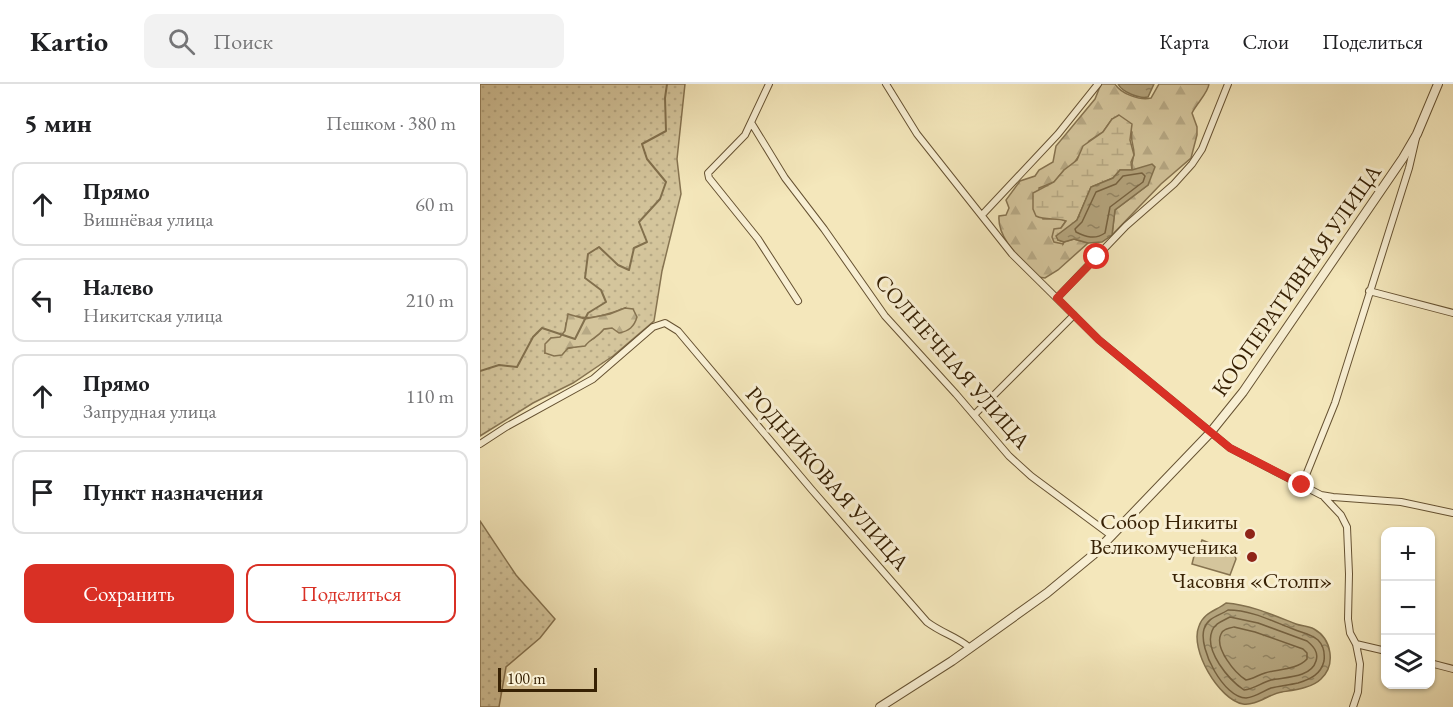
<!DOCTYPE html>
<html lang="ru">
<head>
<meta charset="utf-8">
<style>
  body { margin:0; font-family:"EB Garamond",serif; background:#f2f2f2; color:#202124 }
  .controls { position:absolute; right:18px; bottom:18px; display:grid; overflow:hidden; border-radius:12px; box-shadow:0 2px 4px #0004 }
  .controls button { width:54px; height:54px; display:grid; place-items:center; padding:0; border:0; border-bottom:2px solid #e0e0e0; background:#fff; color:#202124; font:30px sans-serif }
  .scale { position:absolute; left:18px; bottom:15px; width:99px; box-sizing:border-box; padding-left:6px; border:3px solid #372104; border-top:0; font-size:16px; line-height:21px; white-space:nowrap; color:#372104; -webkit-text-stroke:4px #f8efd3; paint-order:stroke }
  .stop { position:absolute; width:18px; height:18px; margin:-14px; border:4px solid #d93025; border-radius:50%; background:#fff }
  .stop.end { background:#d93025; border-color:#fff; box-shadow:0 2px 6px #0008 }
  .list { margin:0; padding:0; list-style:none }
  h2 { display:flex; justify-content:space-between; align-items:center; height:78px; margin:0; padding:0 24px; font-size:26px }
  h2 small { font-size:20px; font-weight:400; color:#757577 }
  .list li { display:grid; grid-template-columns:39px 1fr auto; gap:18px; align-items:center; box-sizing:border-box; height:84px; margin:0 12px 12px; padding:0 12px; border:2px solid #e0e0e0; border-radius:12px }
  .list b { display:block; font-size:22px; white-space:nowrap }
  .list p { margin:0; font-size:20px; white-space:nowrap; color:#757577 }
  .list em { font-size:20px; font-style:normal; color:#757577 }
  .actions { display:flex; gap:12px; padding:18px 24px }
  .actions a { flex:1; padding:14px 0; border:2px solid #d93025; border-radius:12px; text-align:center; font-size:21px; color:#d93025 }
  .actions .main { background:#d93025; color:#fff }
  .icon { flex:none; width:33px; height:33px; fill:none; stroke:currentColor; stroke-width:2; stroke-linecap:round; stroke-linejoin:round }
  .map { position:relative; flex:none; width:973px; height:623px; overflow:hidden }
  header { display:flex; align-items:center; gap:36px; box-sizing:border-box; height:84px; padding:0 30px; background:#fff; border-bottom:2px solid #e0e0e0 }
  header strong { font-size:28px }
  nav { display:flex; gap:33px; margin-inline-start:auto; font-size:21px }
  .search { width:420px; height:54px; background:#f2f2f2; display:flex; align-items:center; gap:15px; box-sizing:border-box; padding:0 21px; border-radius:12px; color:#757577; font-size:22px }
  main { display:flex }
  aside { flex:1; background:#fff }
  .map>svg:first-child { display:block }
  .grass { fill:url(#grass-dots); stroke:#867350; stroke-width:1.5; fill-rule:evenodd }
  .forest { fill:url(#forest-firs); stroke:#867350; stroke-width:1.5 }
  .wetland { fill:url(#wetland-marsh); stroke:#867350; stroke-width:1.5 }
  .garden { fill:#d4c59c; stroke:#867350; stroke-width:1.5 }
  .water { fill:url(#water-ripples); stroke:#82704d; stroke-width:1.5 }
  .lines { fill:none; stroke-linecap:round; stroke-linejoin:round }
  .shore { stroke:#766240; stroke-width:1.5 }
  .stream { stroke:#82704d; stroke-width:2 }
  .minor-casing { stroke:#665232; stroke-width:8 }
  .tertiary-casing { stroke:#665232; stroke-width:10 }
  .minor { stroke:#f8efd3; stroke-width:6 }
  .tertiary { stroke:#f8efd3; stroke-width:8 }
  .route { stroke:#d93025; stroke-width:8 }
  .poi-dot { fill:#8f2418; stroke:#f8efd3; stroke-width:2 }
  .labels { text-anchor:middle; stroke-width:6; stroke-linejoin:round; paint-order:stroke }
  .street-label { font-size:22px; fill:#372104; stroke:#f8efd3 }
  .poi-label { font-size:22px; fill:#372104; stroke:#f8efd3; text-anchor:end }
</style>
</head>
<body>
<header>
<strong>Kartio</strong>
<div class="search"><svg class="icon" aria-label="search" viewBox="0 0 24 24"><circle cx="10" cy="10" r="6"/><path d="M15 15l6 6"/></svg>Поиск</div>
<nav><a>Карта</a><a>Слои</a><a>Поделиться</a></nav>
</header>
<main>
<aside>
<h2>5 мин<small>Пешком · 380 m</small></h2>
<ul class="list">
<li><svg class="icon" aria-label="ahead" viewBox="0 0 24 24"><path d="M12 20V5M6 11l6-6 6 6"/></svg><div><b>Прямо</b><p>Вишнёвая улица</p></div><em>60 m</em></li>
<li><svg class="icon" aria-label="left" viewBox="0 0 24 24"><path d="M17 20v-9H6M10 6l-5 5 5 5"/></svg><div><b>Налево</b><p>Никитская улица</p></div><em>210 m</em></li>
<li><svg class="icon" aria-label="ahead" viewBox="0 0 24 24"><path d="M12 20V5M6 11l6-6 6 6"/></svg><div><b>Прямо</b><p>Запрудная улица</p></div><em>110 m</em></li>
<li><svg class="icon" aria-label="arrive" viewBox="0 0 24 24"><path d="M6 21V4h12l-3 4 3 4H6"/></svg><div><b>Пункт назначения</b></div></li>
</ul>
<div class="actions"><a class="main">Сохранить</a><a>Поделиться</a></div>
</aside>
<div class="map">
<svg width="973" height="623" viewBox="0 0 973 623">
  <defs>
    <pattern id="grass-dots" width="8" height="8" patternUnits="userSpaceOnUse" patternTransform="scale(1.5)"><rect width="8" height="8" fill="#d4c59c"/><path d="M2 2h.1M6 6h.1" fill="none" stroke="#b7a985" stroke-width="1.8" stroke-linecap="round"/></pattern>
    <pattern id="forest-firs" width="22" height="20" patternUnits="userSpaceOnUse" patternTransform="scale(1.5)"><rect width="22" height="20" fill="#d4c59c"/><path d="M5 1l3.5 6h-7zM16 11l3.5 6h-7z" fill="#b7a985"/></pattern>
    <pattern id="wetland-marsh" width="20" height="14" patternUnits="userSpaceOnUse" patternTransform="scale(1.5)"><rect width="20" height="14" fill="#d4c59c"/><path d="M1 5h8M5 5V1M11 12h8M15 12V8" fill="none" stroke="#b7a985"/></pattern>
    <pattern id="water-ripples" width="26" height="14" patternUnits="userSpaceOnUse" patternTransform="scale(1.5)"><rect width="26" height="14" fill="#b4a47d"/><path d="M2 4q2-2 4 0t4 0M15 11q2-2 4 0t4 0" fill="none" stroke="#938564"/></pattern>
  </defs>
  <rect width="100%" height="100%" fill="#f4e7bb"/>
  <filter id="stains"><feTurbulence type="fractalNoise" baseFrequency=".00333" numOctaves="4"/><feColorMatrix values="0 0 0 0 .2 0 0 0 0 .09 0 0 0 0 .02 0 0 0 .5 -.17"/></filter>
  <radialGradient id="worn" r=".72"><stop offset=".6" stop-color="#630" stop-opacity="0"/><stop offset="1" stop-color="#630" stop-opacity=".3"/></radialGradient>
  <path class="grass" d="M0,0h205l-8,75 4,35 -19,77 -8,50 -41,35 -40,27 -40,20 -53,33zM145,224l-13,20 -9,1c-12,18 -38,20 -58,24l1,-9 5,-6h9l5,-7 1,-8 11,-7c12,5 35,-3 48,-8z
    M0,437l36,54 39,44 -15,19 -34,29 -7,40h-19z"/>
  <path class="forest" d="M621,0h14c6,10 26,17 36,14l8,-14h50c-1,9 -12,19 -17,29l5,14v8l-6,23 -30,26 -49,51 3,-25 33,-25 -16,-15c-1,-6 1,-10 2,-16 0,-9 -4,-14 -2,-22l-20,-13 -9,13 -14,9 -17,25 -8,4 -10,12 -15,6 4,31 16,-1 7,3 -5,7 2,16 1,-2 10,-3 14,4 -30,27 -13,8 -7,-1c-15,-17 -41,-37 -39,-61l7,-1 3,-7 -3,-8 14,-19 15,-5 4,-6 14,-8 3,-16 39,-47z
    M145,224l8,1 4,8c-3,10 -8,14 -18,16l-7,-5 -8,1c-6,8 -13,9 -19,17l-17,2 -6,7 -8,1 -9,-3v-9l6,-6 9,-1 5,-6 3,-17 17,5 25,-5z"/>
  <path class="wetland" d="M639,31l13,9 -2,16 4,15 -3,7 1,8h-12l-7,8 -22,9 -14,33 -19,20 6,2 -1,2 -9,-2 -2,-5 2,-8 7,-1 5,-7c-10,-4 -20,0 -30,-5l-3,-7v-16l21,-11 10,-12 13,-10 6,-14 20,-14 9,-13z"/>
  <path class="garden" d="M722,456l32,13 2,6 -6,16 -38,-11 4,-16h3z"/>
  <path class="water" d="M638,0h36l-6,13c-9,2 -26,-5 -30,-13z
    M672,80l3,3 -7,18 -33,25 -3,25 -10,7 -14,1 -14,-4 -10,3 -6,-2 -2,-4 21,-16 14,-33 22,-9 7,-8h12z
    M746,519c25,2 47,12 70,21 5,2 12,2 18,5 18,10 22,36 7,50 -9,9 -27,11 -39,13 -13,2 -26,14 -39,12 -24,-4 -54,-55 -44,-78 5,-14 17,-15 27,-23z"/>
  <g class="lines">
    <path class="shore" d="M662,89l3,3 -2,6 -33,25 -5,26c-10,7 -19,4 -29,-1l-1,-3 7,-7 14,-30 20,-8 7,-8z
      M748,526c23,0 44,11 65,19 9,4 17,4 25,11 5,5 7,13 6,21 -3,13 -13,18 -26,22 -9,2 -18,3 -27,5 -8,3 -15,9 -25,10 -22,0 -48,-49 -42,-69 4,-12 15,-13 24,-19z
      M750,533l28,6 49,18c6,5 12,11 9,20 -5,17 -31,16 -45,19 -10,3 -17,9 -27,10 -15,-10 -40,-39 -32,-59 3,-8 11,-10 18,-14z
      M754,543l21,5 48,17 4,4v6c-10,11 -29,10 -42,14 -7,2 -12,6 -19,7 -11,-7 -32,-32 -25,-46 2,-5 8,-6 13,-7z"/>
    <path class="stream" d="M0,287l19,-6 18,2 16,-30 9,-9 33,11 13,-26 18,-11 -5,-12 -16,-12 3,-24 11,-7 19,18 11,5 5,-22 13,-6 -8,-20 21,-23 6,-17 -19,-23 -5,-15 24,-13 -1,-33 2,-14"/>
    <g class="minor-casing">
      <path id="minor" d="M289,0l-24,51 -37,38 1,5 49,61 40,62
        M406,0l31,50 95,120 87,86 131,108 91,47 12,2 68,5 52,11
        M272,40l33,54 39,51 61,87 71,78 53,62 22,20 81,60
        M502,131l76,-81 40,-50
        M889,207l84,22
        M577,214l69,-72 48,-42 18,-20 10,-15 26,-65
        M494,331l100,-100
        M0,360l26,-17 87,-48 60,-52 12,-4 13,8 134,159 115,132c16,12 29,14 43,26
        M822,401l33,-82 74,-235 7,-30
        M844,413l17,18 6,12 2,47 -1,45 2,14 6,11 4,20 -2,28 -5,15
        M876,560l30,7
        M950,579l23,6"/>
    </g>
    <g class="tertiary-casing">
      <path id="tertiary" d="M400,623l72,-46 95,-68 46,-38 117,-122 33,-41 160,-234 14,-24 21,-50"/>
    </g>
    <use href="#minor" class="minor"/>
    <use href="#tertiary" class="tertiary"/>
  </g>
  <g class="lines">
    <path class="route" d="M617,173l-40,41 42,42 131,108 72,37"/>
  </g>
  <g class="poi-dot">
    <circle cx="770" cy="450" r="6"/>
    <circle cx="772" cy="473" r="6"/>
  </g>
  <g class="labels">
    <g class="street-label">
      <text transform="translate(816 196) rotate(-55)" y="8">КООПЕРАТИВНАЯ УЛИЦА</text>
      <text transform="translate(473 277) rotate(49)" y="8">СОЛНЕЧНАЯ УЛИЦА</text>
      <text transform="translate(348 394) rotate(49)" y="8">РОДНИКОВАЯ УЛИЦА</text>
    </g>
    <g class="poi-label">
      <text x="758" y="445">Собор Никиты<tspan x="758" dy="25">Великомученика</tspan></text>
      <text x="772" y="504" text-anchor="middle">Часовня «Столп»</text>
    </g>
  </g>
  <rect width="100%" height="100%" filter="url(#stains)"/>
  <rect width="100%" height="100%" fill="url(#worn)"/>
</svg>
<div class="controls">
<button>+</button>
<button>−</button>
<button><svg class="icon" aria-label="layers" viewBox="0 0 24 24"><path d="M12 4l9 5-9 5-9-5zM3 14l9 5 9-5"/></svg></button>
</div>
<div class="scale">100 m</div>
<div class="stop" style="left:617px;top:173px"></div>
<div class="stop end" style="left:822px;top:401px"></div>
</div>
</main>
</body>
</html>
